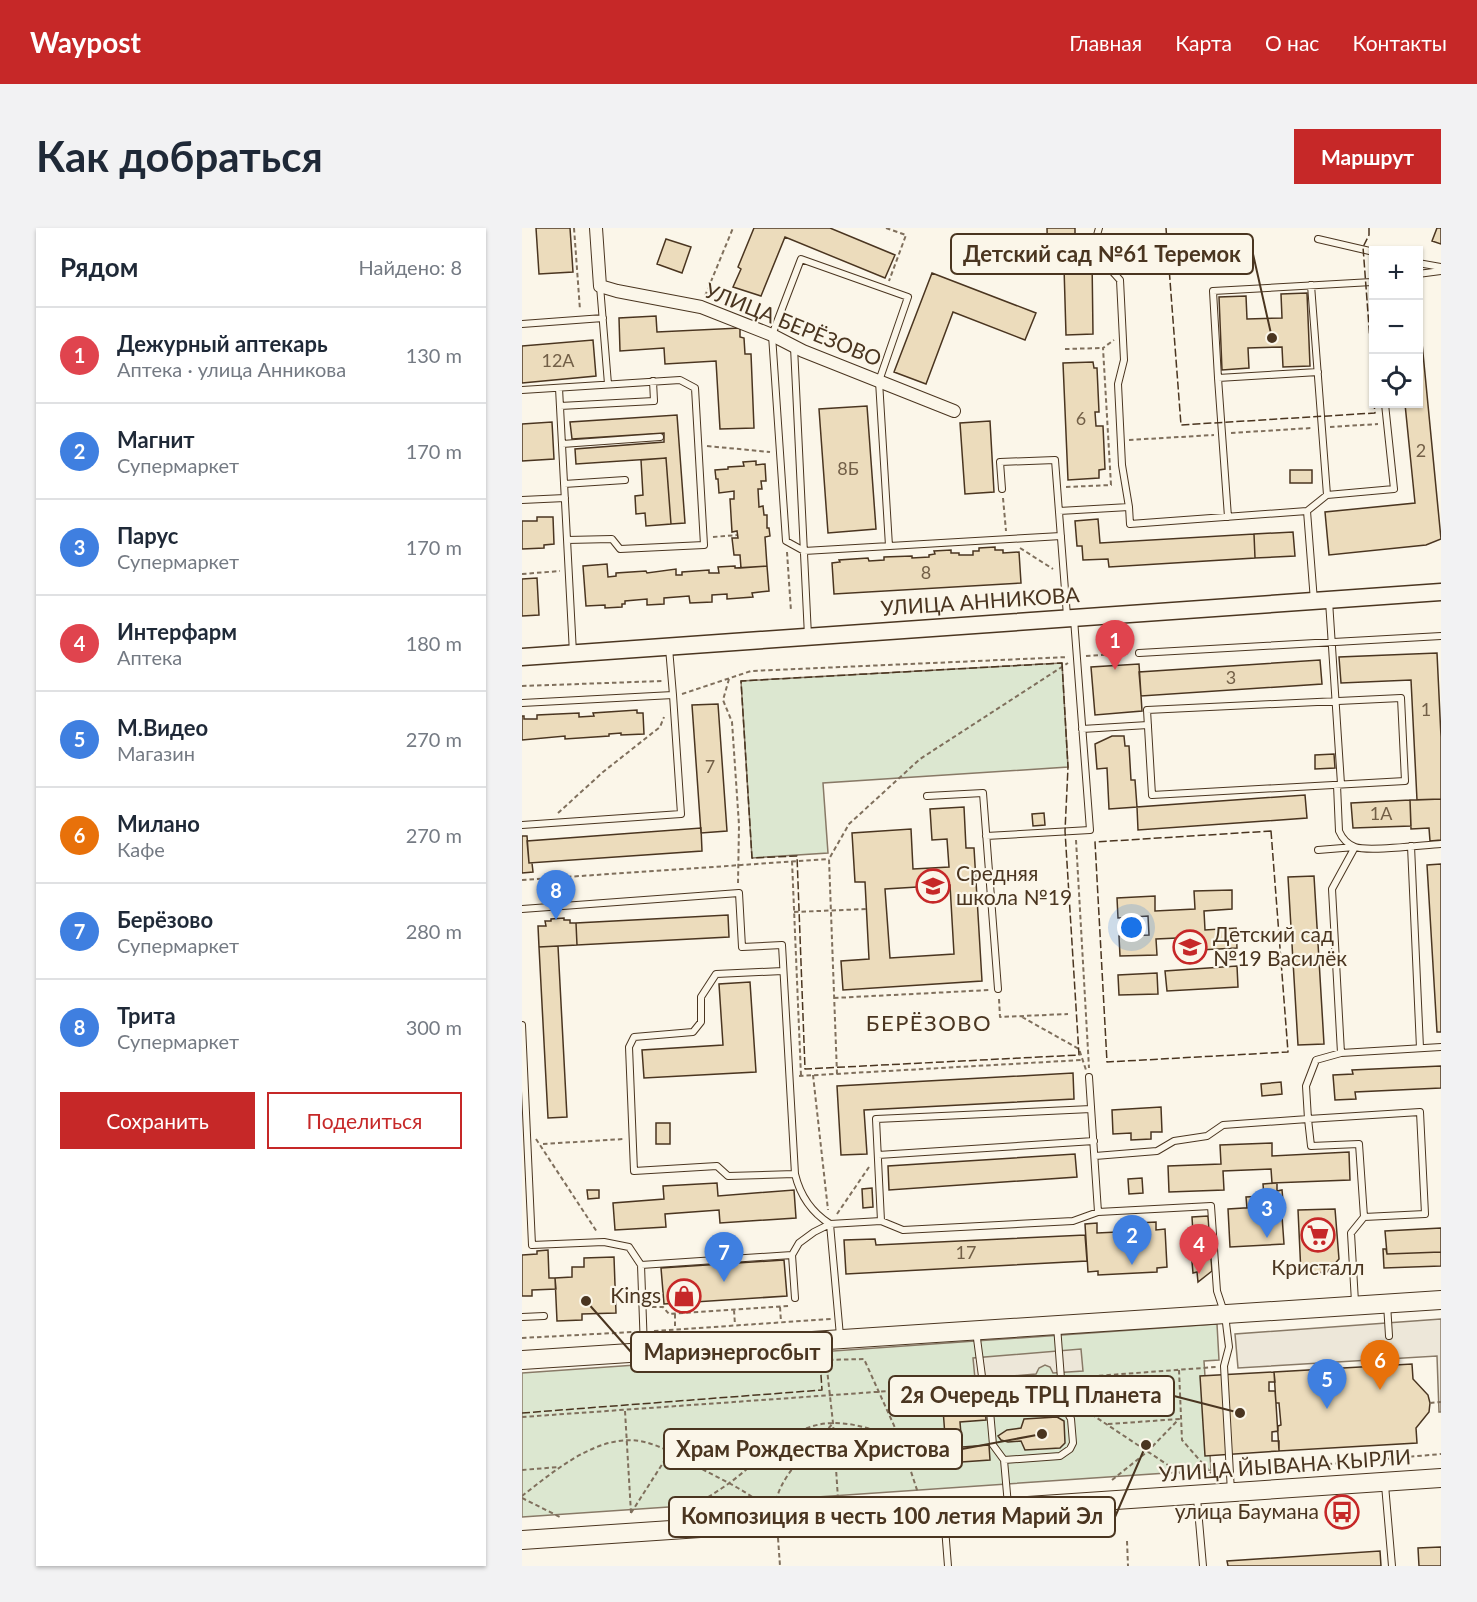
<!DOCTYPE html>
<html lang="ru">
<head>
<meta charset="utf-8">
<style>
  body { margin:0; font-family:Lato,sans-serif; background:#f2f2f3; color:#1f2937 }
  .controls { position:absolute; right:18px; top:18px; display:grid; overflow:hidden; border-radius:0px; box-shadow:0 2px 4px #0004 }
  .controls button { width:54px; height:54px; display:grid; place-items:center; padding:0; border:0; border-bottom:2px solid #e0e1e3; background:#fff; color:#1f2937; font:30px sans-serif }
  .you { position:absolute; left:610px; top:700px; width:21px; height:21px; margin:-15px; border:4px solid #fff; border-radius:50%; background:#1a73e8; box-shadow:0 0 0 9px #1a73e833 }
  .badge { display:grid; place-items:center; width:39px; height:39px; border-radius:50%; background:#c62828; color:#fff; font-size:20px; font-weight:700 }
  .pin { position:absolute; translate:-50% -50px; filter:drop-shadow(0 2px 3px #0008) }
  .pin::after { content:''; position:absolute; top:32px; width:21px; height:18px; background:inherit; clip-path:polygon(0 0,100% 0,50% 100%) }
  .list { margin:0; padding:0; list-style:none }
  h2 { display:flex; justify-content:space-between; align-items:center; height:78px; margin:0; padding:0 24px; font-size:26px }
  h2 small { font-size:20px; font-weight:400; color:#747a83 }
  .list li { display:grid; grid-template-columns:39px 1fr auto; gap:18px; align-items:center; box-sizing:border-box; height:96px; padding:0 24px; border-top:2px solid #e0e1e3 }
  .list b { display:block; font-size:22px; white-space:nowrap }
  .list p { margin:0; font-size:20px; white-space:nowrap; color:#747a83 }
  .list em { font-size:20px; font-style:normal; color:#747a83 }
  .actions { display:flex; gap:12px; padding:18px 24px }
  .actions a { flex:1; padding:14px 0; border:2px solid #c62828; border-radius:0px; text-align:center; font-size:21px; color:#c62828 }
  .actions .main { background:#c62828; color:#fff }
  .icon { flex:none; width:33px; height:33px; fill:none; stroke:currentColor; stroke-width:2; stroke-linecap:round; stroke-linejoin:round }
  .map { position:relative; flex:none; width:919px; height:1338px; overflow:hidden; border-radius:0px }
  header { display:flex; align-items:center; gap:36px; box-sizing:border-box; height:84px; padding:0 30px; background:#c62828; color:#fff }
  header strong { font-size:28px }
  nav { display:flex; gap:33px; margin-inline-start:auto; font-size:21px }
  .intro { display:flex; align-items:center; justify-content:space-between; box-sizing:border-box; height:144px; padding:0 36px }
  h1 { margin:0; font-size:42px }
  .button { padding:15px 27px; border-radius:0px; background:#c62828; color:#fff; font-size:21px; font-weight:700 }
  main { display:flex; gap:36px; padding:0 36px }
  aside { flex:1; background:#fff; border-radius:0px; box-shadow:0 2px 4px #0004 }
  .map>svg:first-child { display:block }
  .green { fill:#dce7d0; stroke:#887966; stroke-width:1.5 }
  .parking { fill:#ede7d9; stroke:#887966; stroke-width:1.5 }
  .building { fill:#ecdcbc; stroke:#4a3520; stroke-width:1.5; fill-rule:evenodd }
  .lines { fill:none; stroke-linecap:round; stroke-linejoin:round }
  .lane-casing { stroke:#4a3520; stroke-width:8 }
  .street-casing { stroke:#4a3520; stroke-width:14 }
  .secondary-casing { stroke:#4a3520; stroke-width:19 }
  .primary-casing { stroke:#4a3520; stroke-width:20 }
  .path { stroke:#7f6f5c; stroke-width:2; stroke-dasharray:4.5 3; stroke-linecap:butt }
  .lane { stroke:#fbf6e9; stroke-width:6 }
  .street { stroke:#fbf6e9; stroke-width:12 }
  .secondary { stroke:#fbf6e9; stroke-width:16 }
  .primary { stroke:#fbf6e9; stroke-width:18 }
  .fence { stroke:#4a3520; stroke-width:1.5; stroke-dasharray:8 3; stroke-linecap:butt }
  .labels { text-anchor:middle; stroke-width:4.5; stroke-linejoin:round; paint-order:stroke }
  .number-label { font-size:18px; fill:#725f47 }
  .street-label { font-size:21px; fill:#4a3520; stroke:#fbf6e9 }
  .poi-label { font-size:21px; fill:#4a3520; stroke:#fbf6e9; text-anchor:start }
  .neighbourhood-label { font-size:22px; letter-spacing:1.5px; fill:#4a3520; stroke:#fbf6e9 }
  .leader { fill:none; stroke:#4a3520; stroke-width:2 }
  .callout-dot { fill:#4a3520; stroke:#fbf6e9; stroke-width:2 }
  .callout { fill:#fbf6e9; stroke:#4a3520; stroke-width:2 }
  .callout-label { font-size:22px; text-anchor:middle; font-weight:bold; fill:#4a3520 }
</style>
</head>
<body>
<header>
<strong>Waypost</strong>
<nav><a>Главная</a><a>Карта</a><a>О нас</a><a>Контакты</a></nav>
</header>
<div class="intro"><h1>Как добраться</h1><a class="button">Маршрут</a></div>
<main>
<aside>
<h2>Рядом<small>Найдено: 8</small></h2>
<ul class="list">
<li><span class="badge" style="background:#e0444e">1</span><div><b>Дежурный аптекарь</b><p>Аптека · улица Анникова</p></div><em>130 m</em></li>
<li><span class="badge" style="background:#3f7fe0">2</span><div><b>Магнит</b><p>Супермаркет</p></div><em>170 m</em></li>
<li><span class="badge" style="background:#3f7fe0">3</span><div><b>Парус</b><p>Супермаркет</p></div><em>170 m</em></li>
<li><span class="badge" style="background:#e0444e">4</span><div><b>Интерфарм</b><p>Аптека</p></div><em>180 m</em></li>
<li><span class="badge" style="background:#3f7fe0">5</span><div><b>М.Видео</b><p>Магазин</p></div><em>270 m</em></li>
<li><span class="badge" style="background:#e8710a">6</span><div><b>Милано</b><p>Кафе</p></div><em>270 m</em></li>
<li><span class="badge" style="background:#3f7fe0">7</span><div><b>Берёзово</b><p>Супермаркет</p></div><em>280 m</em></li>
<li><span class="badge" style="background:#3f7fe0">8</span><div><b>Трита</b><p>Супермаркет</p></div><em>300 m</em></li>
</ul>
<div class="actions"><a class="main">Сохранить</a><a>Поделиться</a></div>
</aside>
<div class="map">
<svg width="919" height="1338" viewBox="0 0 919 1338">
  <rect width="100%" height="100%" fill="#fbf6e9"/>
  <path class="green" d="M540,435l6,104 -245,16 5,70 -76,5 -11,-177z
    M695,1096l2,36 -15,1 7,109 -689,47v-144z"/>
  <path class="parking" d="M919,1091v93h-2l-2,-56 -199,12 -3,-34z
    M559,1121l2,22 -30,2 -3,-6 -5,-2 -6,3 -3,6 -61,5 -2,-21z"/>
  <path class="building" d="M14,0h34l3,44 -34,2z
    M232,0h76l65,27 -10,23 -100,-41 -24,59 -28,-9 8,-18 -3,-2z
    M525,0h28v31l17,-1 1,76 -27,1 -2,-68h-16z
    M915,0h4v16l-9,-3z
    M144,11l25,8 -9,26 -25,-9z
    M410,45l104,40 -11,27 -72,-28 -27,72 -32,-12z
    M785,65l3,73 -27,1 -1,-20 -34,1 1,20 -27,2 -3,-73 27,-1 1,23 35,-1 -1,-24z
    M897,84l22,227 -15,6 -97,10 -4,-43 90,-9 -10,-99h13z
    M134,88l1,16 83,-4v9l4,1 1,16h6l3,74 -34,1 -4,-68 -51,3 -1,-16 -44,3 -1,-33z
    M71,112l3,36 -74,7v-37z
    M571,134l1,6h3l2,44h-4l1,14h7l2,43 -6,1v8l-31,2 -5,-117z
    M345,178l9,123 -48,4 -9,-124z
    M155,187l8,108 -14,1 -5,-66 -90,6 -1,-15 89,-7v-9l-92,6 -2,-17z
    M468,193l4,71 -29,2 -5,-71z
    M30,194l2,37 -32,2v-37z
    M144,230l5,66 -25,2 -1,-13 -9,1 -1,-18 8,-1 -2,-35z
    M234,233v4l9,-1 1,17h-5l1,8h-4l1,18 4,-1 1,9h3v13h2l1,8 -5,1 2,29 -26,2 -1,-13h-6l-2,-17h6l-1,-7 -5,1 -2,-33h4v-8l-15,2 -1,-14h-2l-1,-9 13,-1v-2l16,-1 -1,-4z
    M768,242h22v13h-22z
    M15,289h16l1,27 -10,1v3l-22,1v-28h15z
    M576,291l2,24 154,-9 1,24 -146,9 -1,-8 -25,1 -1,-14h-5l-2,-25z
    M771,304l2,24 -40,2 -1,-24z
    M473,319v3h8v3l16,-1 2,31 -187,11 -2,-31 8,-1 -1,-2 29,-2 1,3 15,-1v-3l28,-1v2l17,-1v-2l6,-1 -1,-3 17,-1v3h8v2h14v-4h6v-3z
    M85,336l1,13 8,-1v-3l30,-2 1,2 29,-4v6h6v-3l27,-2v3h10l-1,-6 17,-1v2l32,-2 2,25 -17,2 1,4 -26,2v-5l-15,1v7l-22,1 -1,-7 -25,2v6l-17,1v-6l-22,2v3h-3v3l-17,1v-3l-19,1 -3,-40z
    M15,350l2,37 -17,1v-37z
    M915,425l4,84v62l-24,1 -6,-120 -70,3 -2,-26z
    M798,432l2,24 -181,12 -2,-24z
    M617,436l3,47 -47,4 -4,-48z
    M196,476l9,127 -26,2 -9,-128z
    M115,482v3h6l1,21 -23,1v-2l-12,1v2l-44,3v-3l-43,4v-24h2v3h13v-4l42,-2v4l15,-1 -1,-3z
    M590,508h12l1,10h4l2,34h4l2,27 -28,2 -2,-41 -10,1 -2,-25z
    M812,526l1,14 -20,1v-14z
    M783,567l2,23 -169,12 -1,-23z
    M919,571v41l-11,1 -1,-13 -18,1 -1,-29z
    M888,572l1,26 -58,2 -2,-25z
    M442,579l2,41h8l8,133 -139,9 -2,-29 28,-2 -4,-77h-10l-3,-49 59,-4 2,40 36,-2 -2,-28 -15,1 -2,-31zM428,657l4,69 -64,4 -5,-69z
    M522,585l1,12 -12,1 -1,-12z
    M179,600l1,23 -173,12 -2,-22z
    M0,608h5l2,27h3l1,9 -11,1z
    M919,636v168h-4l-10,-167z
    M792,648l10,168 -26,1 -10,-168z
    M710,662v19l-28,2 1,19 31,-2 1,20 -38,2v-13l-43,2 1,16 -37,1 -1,-20 30,-1 -1,-19 -30,2 -1,-20 38,-2v15l40,-2 -1,-18z
    M206,687l1,22 -152,8 -1,-22z
    M42,690v2h6v3h6l1,22 -38,2 -1,-21h8l-1,-5h6v-2z
    M36,718l9,171 -19,1 -9,-171z
    M715,738l1,21 -71,4 -2,-20z
    M635,745l1,21 -39,1 -1,-20z
    M228,754l6,90 -112,6 -2,-28 81,-5 -4,-61z
    M919,838v22l-86,4 1,7 -21,1 -2,-25 20,-1 -1,-4z
    M551,845l1,26 -210,11 3,44 -26,1 -4,-69z
    M759,854l1,12 -20,2 -1,-12z
    M639,879l1,25h-11v7l-20,1v-7l-18,1 -1,-24z
    M134,895h14v21h-14z
    M750,915v13l77,-4 1,28 -78,3 -1,-14 -48,2 1,19 -55,2 -1,-26 53,-2 -1,-19z
    M553,926l2,23 -188,13 -1,-24z
    M620,950l1,15 -14,1 -1,-15z
    M195,955l1,13 76,-6 2,28 -76,5 -1,-13 -54,4 1,13 -51,3 -2,-27 51,-4 -1,-13z
    M755,955v8l5,-1 1,11h-6v5l-30,2 -1,-11 18,-1 -1,-12z
    M350,960l1,19 -10,1 -1,-19z
    M65,962h12v8l-11,1z
    M755,978l1,10h4l2,28 -54,3 -2,-38z
    M813,981l4,50 -12,13 -26,2 -3,-64z
    M686,988l4,55 -14,11 -1,-10 -4,1 -2,-23h3l-2,-33z
    M634,994v8l9,-1 2,38 -10,1v4l-59,3v-4l-10,1 -3,-48 12,-1v10l42,-2 -1,-8z
    M919,1000v24l-54,2 -2,-23z
    M563,1007l2,26 -241,13 -2,-34 31,-1 1,6z
    M861,1021h3l1,5 54,-2v14l-57,2z
    M26,1022l1,28h6l1,11 -24,1v6h-10v-41l15,-1v-3z
    M92,1029l2,56 -34,1v6l-25,1 -2,-43 17,-1v-10h12v-9z
    M262,1032l3,36 -123,8 -3,-36z
    M890,1136l1,15 15,16 2,8 -1,9 -13,16 1,15 -138,8v-10h-7v-9l6,-1v-5l3,-1 -2,-22h-3l-1,-12h-6v-9h6l-1,-10z
    M752,1144l5,79 -74,5 -5,-80z
    M463,1178l1,14 -26,2 2,25 27,-2 1,15 -43,3 -4,-54z
    M535,1189l7,4 1,22 -5,5 -35,2 -4,-9 -13,1 -7,-2 -3,-4 9,-6 14,-2 3,-9z
    M919,1319v19h-22l-1,-18z
    M858,1323l1,15h-153l-1,-5z"/>
  <g class="lines">
    <g class="lane-casing">
      <path id="lane" d="M796,11l56,13
        M896,35l23,4
        M896,46l23,-3
        M852,53v13
        M789,57l16,210
        M78,58l8,98
        M0,96l81,-6
        M272,119l14,289
        M796,144l-100,6 -5,-87 159,-9
        M696,150l10,139
        M37,160l14,265
        M0,162l158,-10 15,8 9,157 -84,4 -8,-10 -45,1
        M38,178l94,-5 -1,-20
        M40,216l98,-7
        M42,256l61,-4
        M480,261l-2,-27 55,-2 12,156
        M0,272l43,-2
        M607,279l1,17 177,-13
        M537,283l70,-4 -7,-42 -4,-81 6,-24 -4,-80 -17,-19 -6,-26 2,-7
        M367,318l-10,-165 29,-84 -107,-38 -29,76 14,206 18,10 257,-15
        M792,373l-7,-90 20,-16 67,-6 -9,-85
        M807,373l12,183
        M617,425l302,-17
        M879,470l4,83 -253,14 -5,-85z
        M0,475l151,-8 -4,-47
        M560,501l66,-4
        M815,557l2,46c3,7 8,13 16,16 14,5 68,-2 86,-3
        M405,568l56,-3 15,196
        M0,597l159,-11 -8,-119
        M464,608l104,-6 -16,-211
        M889,618l9,202
        M796,622l37,-3 -23,42 9,164
        M0,681l217,-16 3,54 40,-2 13,229c5,21 16,38 35,50l10,112
        M261,743l-67,3 -15,23v25l-8,10 -59,5 -5,10 5,124 83,-5 11,10 67,-2
        M0,797l10,220 72,-3 25,5 12,18 3,84
        M567,849l9,135
        M356,927l216,-14
        M573,928l62,-5 17,-10 33,-5 16,-11 85,-6 3,27 48,-2 5,73 -13,16 4,69
        M842,989l61,-3 -5,-102 -112,7 -2,-33 10,-26 25,-7 100,-6
        M359,993l-5,-102 215,-10
        M119,1037l151,-10
        M273,1070l-3,-43 7,-12 15,-11 16,-8 51,-3 22,9 170,-9 25,-9 113,-6 6,85 8,24 4,32 -5,19 7,126
        M865,1076l2,32
        M0,1089l22,-1
        M454,1103l7,53
        M482,1232l-11,-15 -3,-34 73,-6
        M863,1257l7,81
        M675,1270l6,68
        M486,1277l-4,-45 56,-4 10,-7 3,-6 -2,-24 -8,-14 -6,-79
        M422,1287l4,51"/>
    </g>
    <g class="street-casing">
      <path id="street" d="M74,0l4,58 17,5 84,16 71,28 31,16 151,60"/>
    </g>
    <g class="secondary-casing">
      <path id="secondary" d="M0,429l919,-65"/>
    </g>
    <g class="primary-casing">
      <path id="primary" d="M0,1132l919,-60
        M0,1312l919,-62"/>
    </g>
    <path class="path" d="M52,0l6,82
      M364,0l20,7 -17,46
      M183,68l28,-68
      M543,121l38,-1
      M808,199l48,-3
      M709,205l81,-5
      M607,212l85,-5
      M185,218l63,6
      M544,259l45,-2 -8,-137 11,-8
      M481,270l3,33
      M191,309l24,-2
      M498,320l33,21
      M265,324l4,59
      M0,346l38,-3
      M564,428l45,-3
      M207,451l-6,21 9,22 7,103 -1,58
      M0,458l141,-5
      M160,466l69,-23 317,-14
      M36,585l45,-41 57,-45 4,-10
      M554,612l13,228
      M270,633l9,215
      M0,652l307,-21
      M272,684l72,-3
      M312,770l156,-8
      M477,771l1,18 68,-3
      M500,789l57,32 7,21
      M315,846l-8,-215 20,-35 71,-65 148,-96
      M291,847l15,135
      M277,848l283,-16
      M14,911l61,93
      M21,916l81,-5
      M315,986l32,-47
      M130,1079h11l6,7 120,-8
      M258,1079l1,15
      M212,1082l1,15
      M153,1086v15
      M132,1103l177,-12
      M0,1110l111,-6
      M657,1142l3,70 29,33
      M567,1149l2,37 92,61
      M547,1150l147,-11
      M470,1155l60,-4
      M908,1175l11,-1
      M103,1183l6,102
      M0,1189l452,-32
      M586,1196l72,-5
      M161,1230l84,-7
      M0,1242l36,-3
      M716,1244l203,-18
      M590,1252l35,-28 32,-33
      M0,1268c31,-24 75,-62 118,-55 21,4 43,17 62,28 20,11 42,20 59,35
      M0,1270l40,20
      M316,1271l-5,-76 -7,-63 38,-1 37,82 17,52
      M254,1280c-2,-29 40,-64 57,-85
      M167,1281c13,-8 26,-16 39,-25 32,-23 63,-61 106,-61 24,0 46,9 67,18
      M109,1285l39,-61
      M256,1310l2,28
      M605,1313l1,25"/>
    <use href="#lane" class="lane"/>
    <use href="#street" class="street"/>
    <use href="#secondary" class="secondary"/>
    <use href="#primary" class="primary"/>
    <path class="fence" d="M644,0l15,197 194,-12 -1,-9
      M847,0v7l-6,12 11,146
      M540,435l6,104 -3,64 14,224 -274,14 -8,-213 -45,2 -11,-177z
      M749,603l17,221 -181,10 -12,-220z
      M0,1185l300,-23 -2,-29"/>
  </g>
  <defs>
    <g id="school-ring" transform="scale(1.725)"><circle r="9.5" fill="#fbf6e9" stroke="#c62828" stroke-width="1.5"/><path d="M0-5L7-2L0 1L-7-2ZM-4 1L0 2.5L4 1V4Q0 6-4 4Z" fill="#c62828"/></g>
    <g id="supermarket-ring" transform="scale(1.725)"><circle r="9.5" fill="#fbf6e9" stroke="#c62828" stroke-width="1.5"/><path d="M-6-5.5h2.5l.6 2H6L4.5 2H-2.5L-4.4-4H-6ZM-1.5 3.2a1.3 1.3 0 1 0 .1 0ZM3 3.2a1.3 1.3 0 1 0 .1 0Z" fill="#c62828"/></g>
    <g id="shop-ring" transform="scale(1.725)"><circle r="9.5" fill="#fbf6e9" stroke="#c62828" stroke-width="1.5"/><path d="M-5-2.5h2.3a2.7 3.5 0 0 1 5.4 0H5L5.5 6h-11ZM-1.5-2.5h3a1.5 2.3 0 0 0-3 0Z" fill="#c62828"/></g>
    <g id="bus-ring" transform="scale(1.725)"><circle r="9.5" fill="#fbf6e9" stroke="#c62828" stroke-width="1.5"/><path d="M-5-6H5V4H4V6H2V4H-2V6H-4V4H-5ZM-3.5-4V0h7V-4ZM-3.5 1.2v1.5H-2V1.2ZM2 1.2v1.5H3.5V1.2Z" fill="#c62828"/></g>
  </defs>
  <g fill-rule="evenodd">
    <use href="#school-ring" x="411" y="658"/>
    <use href="#school-ring" x="668" y="719"/>
    <use href="#supermarket-ring" x="796" y="1007"/>
    <use href="#shop-ring" x="162" y="1068"/>
    <use href="#bus-ring" x="820" y="1284"/>
  </g>
  <g class="labels">
    <g class="number-label">
      <text x="36" y="139">12А</text>
      <text x="559" y="197">6</text>
      <text x="899" y="229">2</text>
      <text x="326" y="247">8Б</text>
      <text x="404" y="351">8</text>
      <text x="709" y="456">3</text>
      <text x="904" y="488">1</text>
      <text x="188" y="545">7</text>
      <text x="859" y="592">1А</text>
      <text x="444" y="1031">17</text>
    </g>
    <g class="street-label">
      <text transform="translate(271 97) rotate(22)" y="7">УЛИЦА БЕРЁЗОВО</text>
      <text transform="translate(458 374) rotate(-4)" y="7">УЛИЦА АННИКОВА</text>
      <text transform="translate(763 1238) rotate(-4)" y="7">УЛИЦА ЙЫВАНА КЫРЛИ</text>
    </g>
    <g class="poi-label">
      <text x="434" y="653">Средняя<tspan x="434" dy="24">школа №19</tspan></text>
      <text x="691" y="714">Детский сад<tspan x="691" dy="24">№19 Василёк</tspan></text>
      <text x="796" y="1047" text-anchor="middle">Кристалл</text>
      <text x="139" y="1075" text-anchor="end">Kings</text>
      <text x="797" y="1291" text-anchor="end">улица Баумана</text>
    </g>
    <g class="neighbourhood-label">
      <text x="407" y="803">БЕРЁЗОВО</text>
    </g>
  </g>
  <path class="leader" d="M750 110L731 26M64 1073L109 1124M718 1185L652 1168M520 1206L440 1221M624 1217L593 1289"/>
  <g class="callout-dot">
    <circle cx="750" cy="110" r="6"/>
    <circle cx="64" cy="1073" r="6"/>
    <circle cx="718" cy="1185" r="6"/>
    <circle cx="520" cy="1206" r="6"/>
    <circle cx="624" cy="1217" r="6"/>
  </g>
  <g class="callout">
    <rect x="429" y="6" width="302" height="40" rx="6"/>
    <rect x="109" y="1104" width="201" height="40" rx="6"/>
    <rect x="367" y="1148" width="285" height="40" rx="6"/>
    <rect x="142" y="1201" width="298" height="40" rx="6"/>
    <rect x="147" y="1269" width="446" height="40" rx="6"/>
  </g>
  <g class="callout-label">
    <text x="580" y="34">Детский сад №61 Теремок</text>
    <text x="210" y="1132">Мариэнергосбыт</text>
    <text x="509" y="1175">2я Очередь ТРЦ Планета</text>
    <text x="291" y="1229">Храм Рождества Христова</text>
    <text x="370" y="1296">Композиция в честь 100 летия Марий Эл</text>
  </g>
</svg>
<div class="controls">
<button>+</button>
<button>−</button>
<button><svg class="icon" aria-label="locate" viewBox="0 0 24 24"><circle cx="12" cy="12" r="6"/><path d="M12 2v4M12 18v4M2 12h4M18 12h4"/></svg></button>
</div>
<div class="you"></div>
<div class="pin badge" style="left:593px;top:442px;background:#e0444e">1</div>
<div class="pin badge" style="left:610px;top:1037px;background:#3f7fe0">2</div>
<div class="pin badge" style="left:745px;top:1010px;background:#3f7fe0">3</div>
<div class="pin badge" style="left:677px;top:1046px;background:#e0444e">4</div>
<div class="pin badge" style="left:805px;top:1181px;background:#3f7fe0">5</div>
<div class="pin badge" style="left:858px;top:1162px;background:#e8710a">6</div>
<div class="pin badge" style="left:202px;top:1054px;background:#3f7fe0">7</div>
<div class="pin badge" style="left:34px;top:692px;background:#3f7fe0">8</div>
</div>
</main>
</body>
</html>
